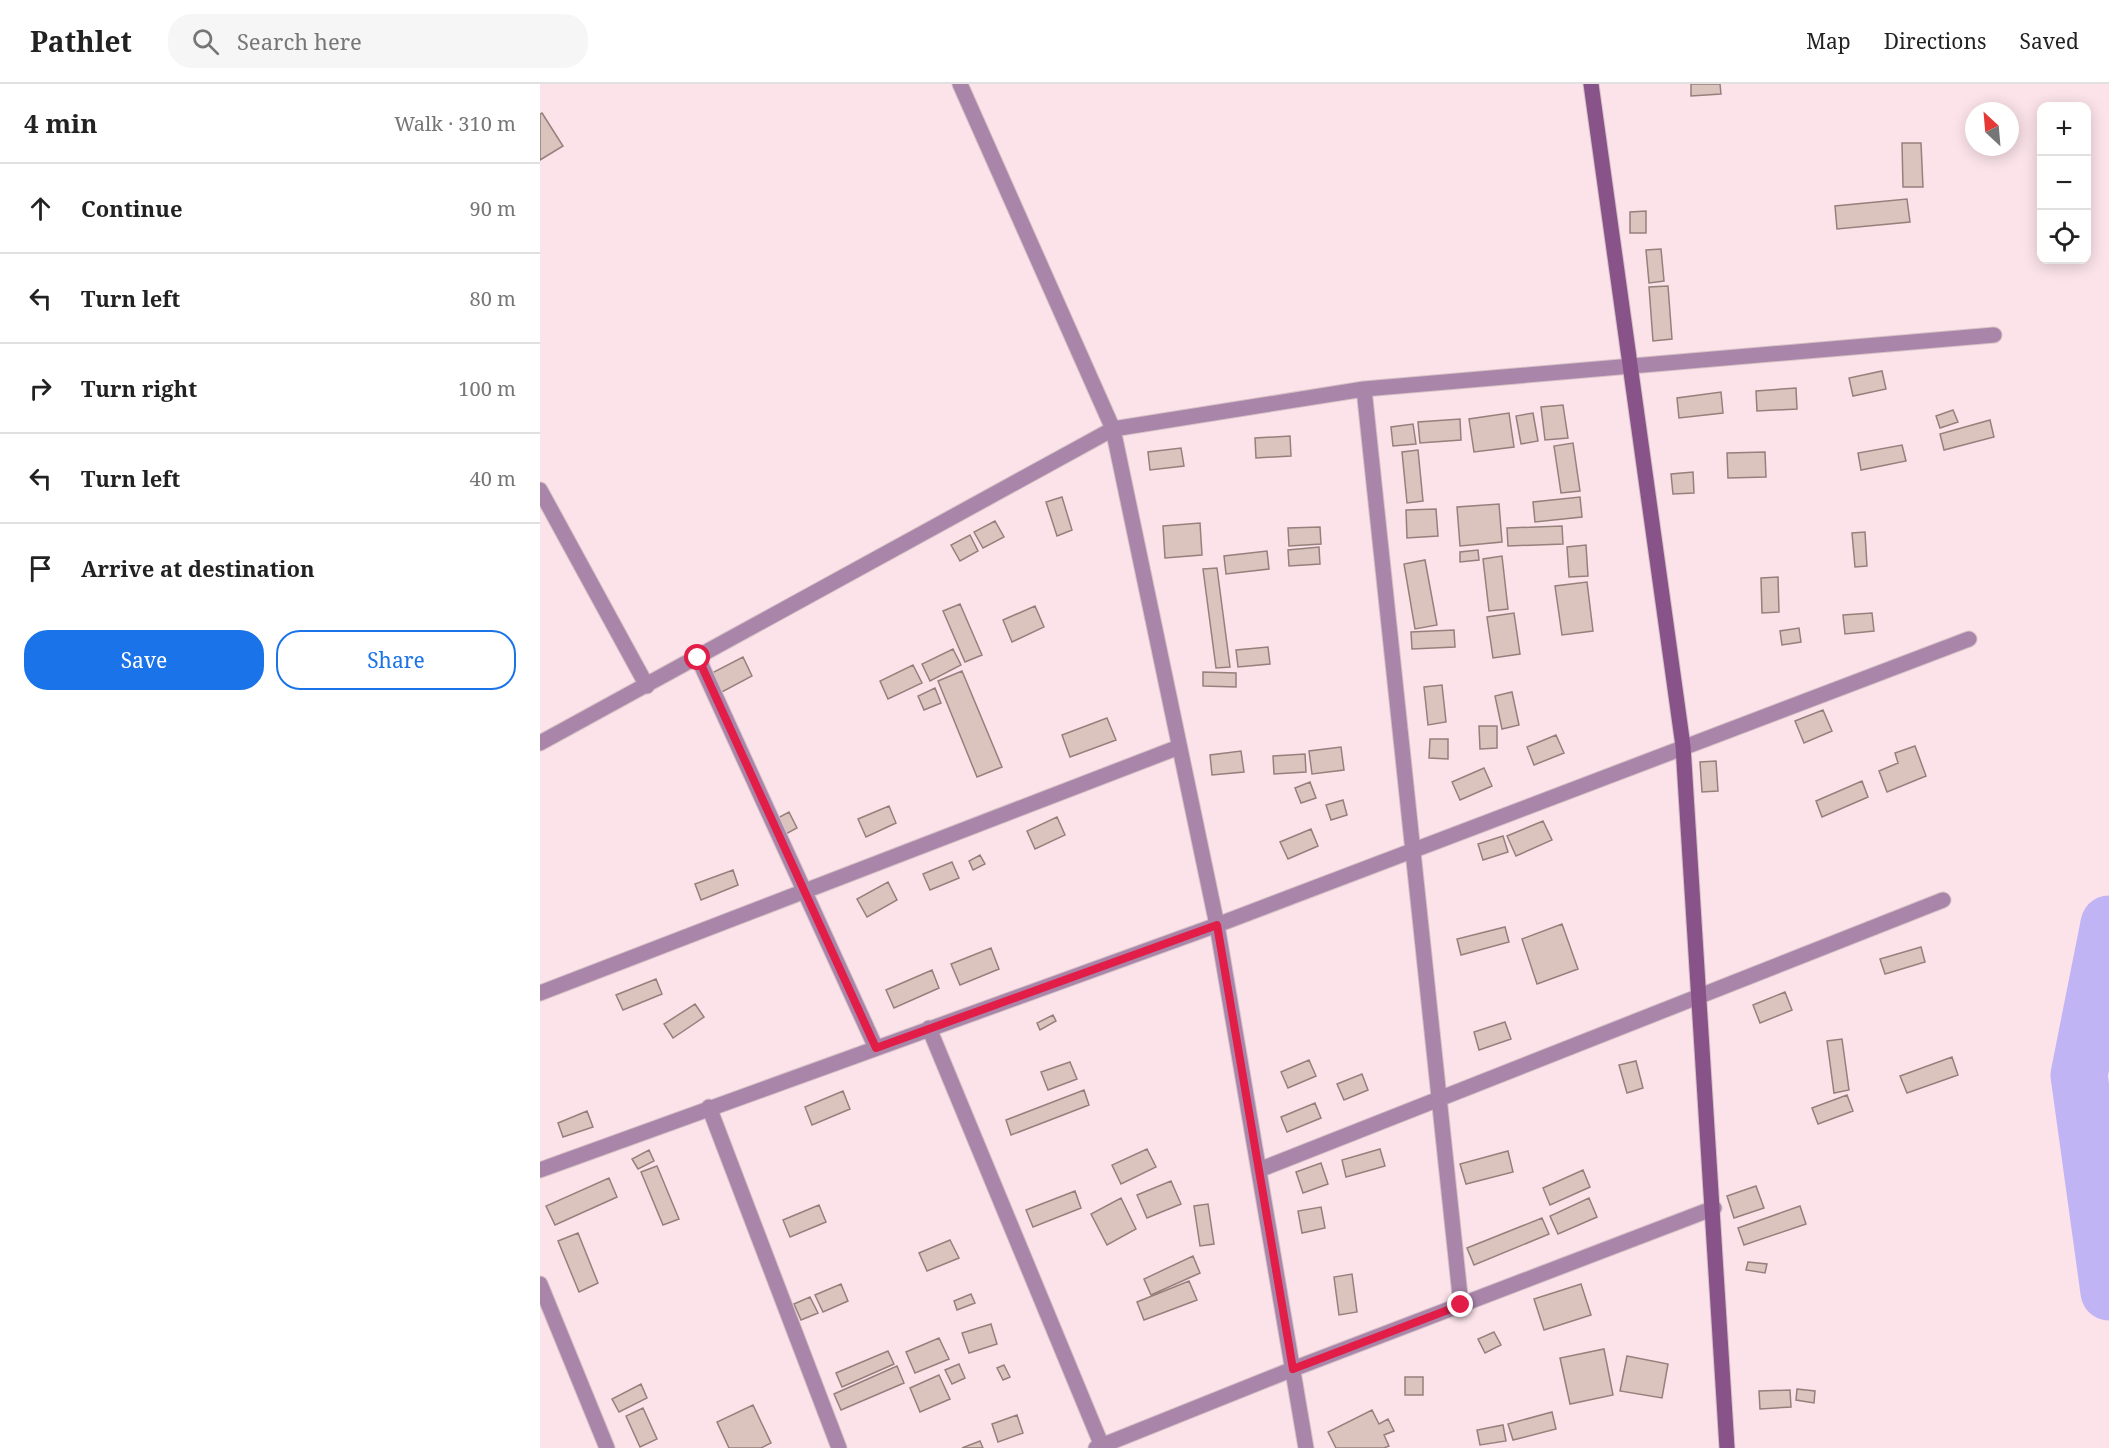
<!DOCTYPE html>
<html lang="en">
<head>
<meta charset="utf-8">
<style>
  body { margin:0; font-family:"Noto Serif",serif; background:#f6f6f6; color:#222 }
  .controls { position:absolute; right:18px; top:18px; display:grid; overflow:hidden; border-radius:12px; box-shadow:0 3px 15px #0003 }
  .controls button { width:54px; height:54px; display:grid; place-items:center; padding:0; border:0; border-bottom:2px solid #e0e0e0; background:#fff; color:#222; font:30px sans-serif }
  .compass { position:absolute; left:1425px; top:18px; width:54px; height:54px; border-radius:50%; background:#fff; box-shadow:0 3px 15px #0003; rotate:334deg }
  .stop { position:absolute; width:18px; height:18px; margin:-14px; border:4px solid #e11d48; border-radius:50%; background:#fff }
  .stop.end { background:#e11d48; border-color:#fff; box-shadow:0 2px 6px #0008 }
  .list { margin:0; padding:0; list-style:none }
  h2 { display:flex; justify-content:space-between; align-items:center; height:78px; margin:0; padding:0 24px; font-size:26px }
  h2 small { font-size:20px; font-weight:400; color:#767676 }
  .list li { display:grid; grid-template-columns:39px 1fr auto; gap:18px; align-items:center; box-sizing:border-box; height:90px; padding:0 24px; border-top:2px solid #e0e0e0 }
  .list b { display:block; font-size:22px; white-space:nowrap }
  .list em { font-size:20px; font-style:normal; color:#767676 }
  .actions { display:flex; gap:12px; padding:18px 24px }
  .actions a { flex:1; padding:14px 0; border:2px solid #1a73e8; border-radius:24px; text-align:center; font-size:21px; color:#1a73e8 }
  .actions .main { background:#1a73e8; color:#fff }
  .icon { flex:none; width:33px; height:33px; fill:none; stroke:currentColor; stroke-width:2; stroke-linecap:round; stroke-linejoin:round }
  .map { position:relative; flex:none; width:1569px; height:1364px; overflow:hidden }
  header { display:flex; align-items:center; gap:36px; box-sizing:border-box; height:84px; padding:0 30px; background:#fff; border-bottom:2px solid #e0e0e0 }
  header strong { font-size:28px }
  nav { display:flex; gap:33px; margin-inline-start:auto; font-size:21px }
  .search { width:420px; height:54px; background:#f6f6f6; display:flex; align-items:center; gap:15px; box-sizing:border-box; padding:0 21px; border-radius:24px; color:#767676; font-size:22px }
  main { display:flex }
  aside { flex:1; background:#fff }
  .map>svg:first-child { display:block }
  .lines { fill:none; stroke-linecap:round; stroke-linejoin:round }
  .river { stroke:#c1b4f4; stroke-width:57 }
  .building { fill:#dbc3be; stroke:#96807c; stroke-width:1.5 }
  .street-casing { stroke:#d6c1c6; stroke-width:17 }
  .secondary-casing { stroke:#d6c1c6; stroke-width:17 }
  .street { stroke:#a985a9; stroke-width:15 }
  .secondary { stroke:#885388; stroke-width:15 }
  .route { stroke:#e11d48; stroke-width:8 }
</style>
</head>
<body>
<header>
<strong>Pathlet</strong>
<div class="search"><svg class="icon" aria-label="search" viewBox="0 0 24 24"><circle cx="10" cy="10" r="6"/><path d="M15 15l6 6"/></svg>Search here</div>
<nav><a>Map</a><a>Directions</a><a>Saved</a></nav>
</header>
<main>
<aside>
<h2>4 min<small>Walk · 310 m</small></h2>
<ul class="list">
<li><svg class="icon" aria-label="ahead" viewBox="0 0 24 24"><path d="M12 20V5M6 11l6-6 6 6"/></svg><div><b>Continue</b></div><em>90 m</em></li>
<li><svg class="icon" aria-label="left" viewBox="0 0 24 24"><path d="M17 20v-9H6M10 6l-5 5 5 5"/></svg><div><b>Turn left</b></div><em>80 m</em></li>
<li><svg class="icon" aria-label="right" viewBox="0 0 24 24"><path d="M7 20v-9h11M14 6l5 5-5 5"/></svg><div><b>Turn right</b></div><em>100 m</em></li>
<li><svg class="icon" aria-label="left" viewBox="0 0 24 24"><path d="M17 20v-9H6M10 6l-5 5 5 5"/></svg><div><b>Turn left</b></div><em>40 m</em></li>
<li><svg class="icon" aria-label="arrive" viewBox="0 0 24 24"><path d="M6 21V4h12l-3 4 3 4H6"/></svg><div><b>Arrive at destination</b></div></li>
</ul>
<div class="actions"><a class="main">Save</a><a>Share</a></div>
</aside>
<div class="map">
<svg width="1569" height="1364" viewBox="0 0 1569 1364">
  <rect width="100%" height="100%" fill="#fbe3e9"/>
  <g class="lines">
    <path class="river" d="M1569,840l-30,151 30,217"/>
  </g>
  <path class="building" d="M1151,0h29l1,10 -30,2z
    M2,29l21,33 -23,14v-46z
    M1362,59h19l2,44h-20z
    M1367,115l3,23 -73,7 -2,-23z
    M1106,127v22h-16v-21z
    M1121,165l3,32 -15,2 -3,-33z
    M1128,202l4,53 -19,2 -4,-54z
    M1342,287l4,18 -33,7 -4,-18z
    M1256,304l1,21 -40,2 -1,-20z
    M1181,308l2,21 -44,5 -2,-20z
    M1023,321l5,33 -23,2 -4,-33z
    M1413,326l5,12 -18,6 -4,-12z
    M969,329l5,34 -40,5 -5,-33z
    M993,329l5,28 -17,3 -5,-28z
    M920,335l1,21 -41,3 -2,-21z
    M1450,336l4,17 -50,13 -4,-16z
    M873,340l3,20 -23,2 -2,-19z
    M750,352l1,20 -35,2 -1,-20z
    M1033,359l7,48 -19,2 -7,-47z
    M1362,361l4,16 -45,9 -3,-17z
    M641,364l3,18 -34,4 -2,-18z
    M878,366l5,51 -16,2 -5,-51z
    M1225,368l1,25 -38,1 -1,-25z
    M1153,388l1,21 -21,1 -2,-20z
    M522,413l10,33 -15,6 -11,-34z
    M1040,413l2,20 -47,5 -2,-20z
    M959,420l3,38 -42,4 -3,-39z
    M896,425l2,27 -31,2 -1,-28z
    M455,437l9,16 -21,11 -9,-16z
    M660,439l2,32 -37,3 -2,-32z
    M1022,442l1,18 -55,2 -1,-18z
    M780,443l1,17 -32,2 -1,-18z
    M1325,448l2,34 -12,1 -3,-34z
    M430,451l8,16 -18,10 -9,-16z
    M1046,461l2,31 -19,1 -2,-30z
    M779,463l1,17 -31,2 -1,-16z
    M938,466l1,10 -19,2v-10z
    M727,467l2,18 -43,5 -2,-18z
    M962,472l6,53 -19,2 -6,-52z
    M885,476l12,65 -22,4 -11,-65z
    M677,484l13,99 -14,1 -13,-99z
    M1238,493l1,35 -17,1 -1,-35z
    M1047,498l6,49 -31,4 -7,-49z
    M420,520l22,51 -17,7 -22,-51z
    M495,522l9,21 -32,15 -9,-22z
    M974,529l6,41 -27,4 -6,-41z
    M1332,529l2,18 -29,3 -2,-19z
    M1259,544l2,14 -19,3 -2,-14z
    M914,546l1,17 -43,2 -1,-17z
    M728,563l2,17 -32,3 -2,-17z
    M413,565l8,16 -31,16 -8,-17z
    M203,573l9,19 -32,17 -10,-19z
    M373,581l9,18 -34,16 -8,-18z
    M422,587l40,96 -25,10 -39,-96z
    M663,588l33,1v14l-33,-1z
    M902,601l4,37 -18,3 -4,-38z
    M395,604l6,15 -17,7 -6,-14z
    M972,608l7,33 -17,4 -7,-33z
    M1283,626l9,21 -28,12 -9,-22z
    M567,634l9,22 -46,17 -8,-22z
    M939,642h18v22l-17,1z
    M1016,651l8,18 -30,12 -7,-18z
    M890,655h18v20l-19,-1z
    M1375,662l11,30 -39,16 -8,-21 19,-8 -3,-10z
    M801,663l3,23 -32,4 -3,-23z
    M701,667l3,21 -32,3 -2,-20z
    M765,670l1,18 -32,2 -1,-18z
    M1176,677l2,30 -16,1 -2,-30z
    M944,684l8,18 -32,14 -8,-18z
    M1322,697l6,16 -46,20 -6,-16z
    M770,698l6,16 -15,5 -6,-15z
    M803,716l4,15 -16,5 -5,-15z
    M349,722l7,17 -30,14 -8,-18z
    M249,728l8,16 -15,8 -8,-16z
    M517,733l8,18 -30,14 -8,-18z
    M1003,737l9,19 -36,16 -9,-20z
    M771,745l7,17 -30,13 -8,-17z
    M963,752l5,16 -25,8 -5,-16z
    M440,771l5,9 -12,6 -4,-9z
    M412,778l7,16 -29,12 -7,-16z
    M193,786l5,15 -37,15 -6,-16z
    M348,798l9,18 -30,17 -10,-18z
    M1022,840l16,45 -41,15 -15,-45z
    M965,843l4,15 -48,13 -4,-16z
    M1381,863l4,15 -40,12 -5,-15z
    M451,864l8,21 -39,16 -9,-21z
    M392,886l7,18 -45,20 -8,-18z
    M116,895l6,15 -39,16 -7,-15z
    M1245,908l7,18 -32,13 -7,-18z
    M155,920l9,13 -31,21 -9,-14z
    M513,931l3,6 -16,9 -3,-7z
    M965,938l6,17 -32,11 -5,-18z
    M1302,955l7,51 -15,3 -7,-52z
    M1412,973l6,18 -51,18 -7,-17z
    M769,976l7,16 -28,12 -7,-16z
    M1096,977l7,27 -16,5 -8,-28z
    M530,978l7,17 -29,11 -7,-18z
    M822,990l6,16 -24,10 -7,-16z
    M544,1006l5,15 -78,30 -5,-15z
    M303,1007l7,18 -38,16 -7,-18z
    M1307,1011l6,16 -35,13 -6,-16z
    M775,1019l6,15 -34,14 -6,-15z
    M47,1027l6,16 -30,10 -5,-14z
    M607,1065l9,18 -35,17 -9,-19z
    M840,1065l5,17 -39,11 -4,-17z
    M109,1066l5,11 -16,8 -6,-10z
    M968,1067l5,21 -47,12 -6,-20z
    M781,1079l7,21 -25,9 -7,-21z
    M117,1082l22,53 -16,6 -22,-53z
    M1043,1086l7,17 -40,18 -7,-17z
    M69,1094l8,19 -62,28 -9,-19z
    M631,1097l10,23 -34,14 -10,-23z
    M1216,1102l8,22 -30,10 -7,-22z
    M535,1107l6,17 -48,19 -7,-17z
    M581,1114l15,31 -29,16 -16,-31z
    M1049,1114l8,19 -39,17 -8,-18z
    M668,1120l6,40 -14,2 -6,-40z
    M279,1121l7,17 -36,15 -7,-17z
    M1260,1122l6,18 -62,21 -6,-17z
    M781,1123l4,21 -23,5 -4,-22z
    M1002,1134l7,16 -75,31 -7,-17z
    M38,1149l20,50 -19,9 -21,-51z
    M410,1156l9,18 -32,13 -8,-18z
    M653,1172l7,17 -49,22 -7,-16z
    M1208,1178l19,2 -2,9 -19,-3z
    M812,1190l5,38 -18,3 -5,-38z
    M649,1197l8,19 -53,20 -7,-18z
    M301,1200l7,17 -25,11 -8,-17z
    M1041,1200l10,31 -47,15 -10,-31z
    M431,1210l4,9 -18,7 -3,-9z
    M270,1213l8,16 -17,7 -7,-16z
    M451,1240l6,20 -28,9 -7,-20z
    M954,1248l7,13 -16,8 -7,-14z
    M399,1254l10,21 -34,14 -9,-21z
    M1064,1265l9,46 -43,9 -10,-46z
    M348,1267l6,13 -52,23 -6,-14z
    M1087,1272l41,8 -6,34 -42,-7z
    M419,1280l6,14 -13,6 -7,-14z
    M464,1281l6,12 -7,3 -6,-12z
    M357,1282l7,17 -63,27 -7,-16z
    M399,1291l11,24 -30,13 -10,-24z
    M865,1293h18v18h-18z
    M101,1300l6,14 -28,14 -7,-13z
    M1257,1305l18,2 -1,12 -18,-3z
    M1250,1306l1,17 -31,2 -1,-18z
    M213,1321l18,38 -10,5h-32l-12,-26z
    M103,1324l14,31 -17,8 -14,-31z
    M832,1326l7,14 9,-5 6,12 -10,4 5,11 -5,2h-48l-8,-16z
    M1012,1328l4,17 -43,11 -5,-16z
    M477,1331l6,18 -25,9 -6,-18z
    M963,1341l3,16 -26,4 -3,-15z
    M440,1357l3,7h-21z"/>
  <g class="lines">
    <g class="street-casing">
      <path id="street" d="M420,0l153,345 104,496 89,523
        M824,305l97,916
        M0,406l107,196
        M158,574l178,390
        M0,659l573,-314 251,-40 630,-54
        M0,909l639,-246
        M389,944l173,418
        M169,1023l130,341
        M0,1086l677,-245 752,-286
        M719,1086l684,-270
        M0,1200l67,164
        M556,1364l197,-79 421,-161"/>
    </g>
    <g class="secondary-casing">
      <path id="secondary" d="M1051,0l92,662 44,702"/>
    </g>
    <use href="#street" class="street"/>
    <use href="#secondary" class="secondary"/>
  </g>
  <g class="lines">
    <path class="route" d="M158,574l178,390 341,-123 76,444 168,-64"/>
  </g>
</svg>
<div class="controls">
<button>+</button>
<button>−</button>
<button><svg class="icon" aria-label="locate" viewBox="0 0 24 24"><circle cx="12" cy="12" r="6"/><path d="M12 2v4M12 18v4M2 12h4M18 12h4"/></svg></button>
</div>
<svg class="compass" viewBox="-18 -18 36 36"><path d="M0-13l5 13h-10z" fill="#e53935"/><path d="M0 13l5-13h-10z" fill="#767676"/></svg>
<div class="stop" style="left:158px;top:574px"></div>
<div class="stop end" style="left:921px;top:1221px"></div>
</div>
</main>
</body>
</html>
